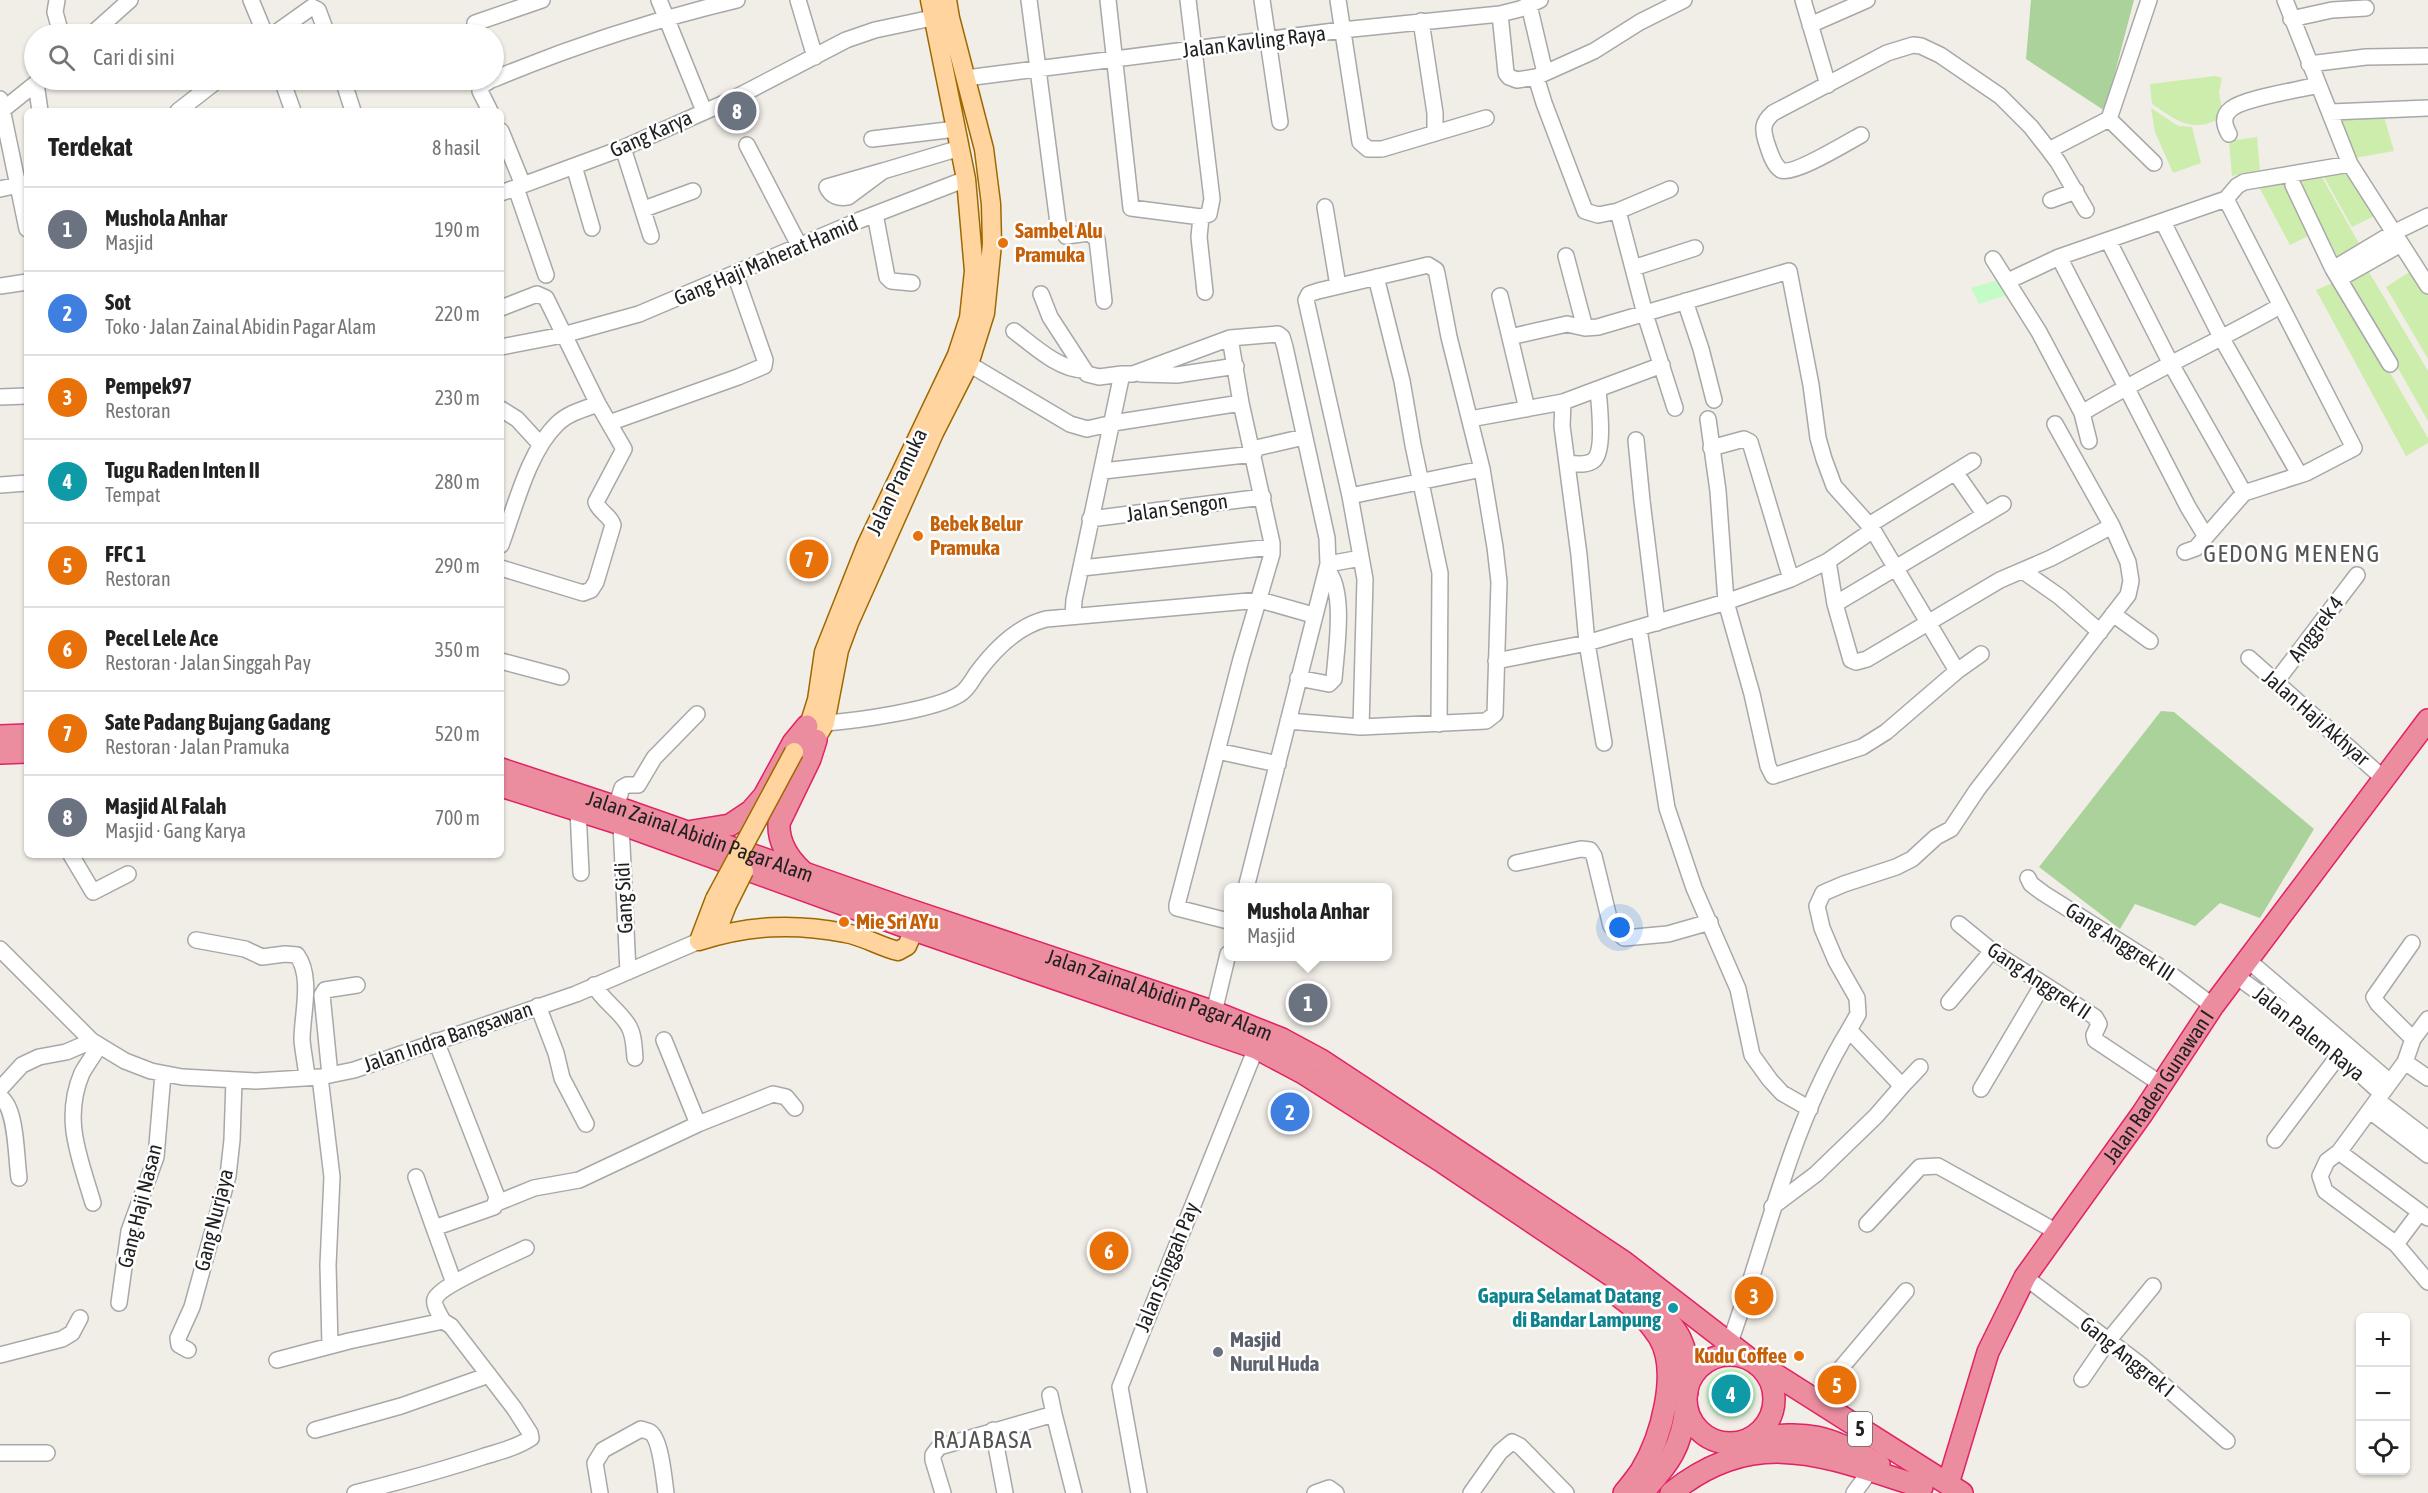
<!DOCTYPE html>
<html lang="id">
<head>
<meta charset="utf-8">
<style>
  body { margin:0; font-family:"Asap Condensed",sans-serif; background:#f6f6f6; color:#222 }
  .controls { position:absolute; right:18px; bottom:18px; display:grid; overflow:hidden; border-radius:9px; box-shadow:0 2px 4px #0004 }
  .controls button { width:54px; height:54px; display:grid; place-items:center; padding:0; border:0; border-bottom:2px solid #e0e0e0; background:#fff; color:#222; font:30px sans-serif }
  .you { position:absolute; left:1620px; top:928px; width:21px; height:21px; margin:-15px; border:4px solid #fff; border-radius:50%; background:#1a73e8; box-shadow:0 0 0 9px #1a73e833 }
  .badge { display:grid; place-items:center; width:39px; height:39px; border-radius:50%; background:#7c3aed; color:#fff; font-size:20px; font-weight:700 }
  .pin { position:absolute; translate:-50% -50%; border:3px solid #fff; box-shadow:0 2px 6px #0006 }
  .popup { position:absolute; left:1224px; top:883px; width:168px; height:78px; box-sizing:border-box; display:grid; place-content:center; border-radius:9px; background:#fff; filter:drop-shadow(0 2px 4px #0005); font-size:20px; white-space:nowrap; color:#767676 }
  .popup b { font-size:22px; color:#222 }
  .popup::after { content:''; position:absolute; left:50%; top:100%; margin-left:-12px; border:12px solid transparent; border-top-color:#fff }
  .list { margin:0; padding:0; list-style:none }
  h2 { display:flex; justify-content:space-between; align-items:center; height:78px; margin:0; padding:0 24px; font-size:26px }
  h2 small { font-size:20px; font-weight:400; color:#767676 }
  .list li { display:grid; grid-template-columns:39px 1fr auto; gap:18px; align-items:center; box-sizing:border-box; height:84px; padding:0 24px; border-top:2px solid #e0e0e0 }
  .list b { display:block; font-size:22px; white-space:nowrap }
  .list p { margin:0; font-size:20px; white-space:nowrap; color:#767676 }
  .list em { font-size:20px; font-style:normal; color:#767676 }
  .icon { flex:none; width:33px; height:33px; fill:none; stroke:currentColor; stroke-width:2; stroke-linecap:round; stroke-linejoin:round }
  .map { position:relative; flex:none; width:2428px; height:1493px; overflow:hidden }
  .search { position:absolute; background:#fff; box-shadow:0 2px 4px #0004; left:24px; top:24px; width:480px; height:66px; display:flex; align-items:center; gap:15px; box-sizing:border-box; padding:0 21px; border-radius:33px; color:#767676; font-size:22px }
  .panel { position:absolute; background:#fff; box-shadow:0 2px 4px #0004; left:24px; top:108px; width:480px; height:750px; border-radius:9px }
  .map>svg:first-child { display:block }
  .grass { fill:#ccedac }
  .forest { fill:#abd29b }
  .park { fill:#c4fcc8 }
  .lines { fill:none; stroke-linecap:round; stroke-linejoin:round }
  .minor-casing { stroke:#a8a8a8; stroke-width:18 }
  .major-casing { stroke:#9e6800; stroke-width:21 }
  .highway-casing { stroke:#e22265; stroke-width:24 }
  .minor { stroke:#fff; stroke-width:15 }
  .major { stroke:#ffd49f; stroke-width:18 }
  .highway { stroke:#eb8d9f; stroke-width:21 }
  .major-bridge-casing { stroke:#9e6800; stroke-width:21; stroke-linecap:butt }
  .major-bridge { stroke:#ffd49f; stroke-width:18 }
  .food-dot { fill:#e8710a; stroke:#fff; stroke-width:2 }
  .culture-dot { fill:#0f9aa8; stroke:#fff; stroke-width:2 }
  .worship-dot { fill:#6b7280; stroke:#fff; stroke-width:2 }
  .labels { text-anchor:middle; stroke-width:5; stroke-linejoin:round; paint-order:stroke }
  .shield { fill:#fff; stroke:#646464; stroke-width:1.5 }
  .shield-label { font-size:20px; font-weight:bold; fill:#212121 }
  .street-label { font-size:21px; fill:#212121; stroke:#fff }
  .food-label { font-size:21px; font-weight:bold; fill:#c56008; stroke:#fff; text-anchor:start }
  .culture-label { font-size:21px; font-weight:bold; fill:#0d838f; stroke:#fff; text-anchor:end }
  .worship-label { font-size:21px; font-weight:bold; fill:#5b616d; stroke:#fff; text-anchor:start }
  .quarter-label { font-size:24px; letter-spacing:1.5px; fill:#545454; stroke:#fff }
</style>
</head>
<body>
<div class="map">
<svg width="2428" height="1493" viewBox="0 0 2428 1493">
  <rect width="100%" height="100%" fill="#f1eee7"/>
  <path class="grass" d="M2215,76l7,2 -3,14 4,24c-29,19 -46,5 -71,-12l-2,-20z
    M2151,108l27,18 14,1 9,36 -28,10 -18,-41z
    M2383,113l11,38 -40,7 -17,-43z
    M2257,137l3,33 -28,6 -3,-35z
    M2346,171l28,45 -22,11 -28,-50z
    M2322,177l40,72 -23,11 -40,-80z
    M2286,181l26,53 -22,11 -31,-58z
    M2366,267l62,104v50l-80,-141z
    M2411,271l17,25v63l-42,-72z
    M2337,281l91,157v5l-22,13 -90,-166z"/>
  <path class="forest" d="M2031,0h103l-29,111 -79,-52z
    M2161,711l13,1 140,117 -54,89 -40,-15 -25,23 -60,-22 -15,25 -81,-62z"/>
  <path class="park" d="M2004,278l6,16 -31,10 -8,-16z
    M1706 1394a25 25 0 1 1 50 0a25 25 0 1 1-50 0Z"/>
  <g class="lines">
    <g class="minor-casing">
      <path id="minor" d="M57,0l-2,12 6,22
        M251,0l14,34
        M659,0l45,111
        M798,0l17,57
        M1029,0l29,223 8,13 23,-3 8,6 7,62
        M1108,0l23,208 70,9 8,-3 3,-15 -24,-199
        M1262,0l18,122
        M1338,0l22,142 8,7h14l104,-31
        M1803,0l25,85
        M2285,0l65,164 78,122
        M1529,5l16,68
        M1500,14l6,59 3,4 8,3 19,-3 8,26 41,108 13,4 20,-4 27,103 30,94
        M2291,19l41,-9 34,-2
        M1421,21l14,92v19
        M475,23l67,-23
        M1810,25l57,-25
        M92,34l38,-34
        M274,34l38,-27 6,3 9,24
        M2309,64l57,-7 62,-1
        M1536,77l58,-26 46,-29 44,-22
        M966,78l376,-48 158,-16 20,-5 20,-9
        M494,79c79,-33 159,-59 243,-79
        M282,80l11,31
        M343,80l10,31
        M36,83l4,28
        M0,99l27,130
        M178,111l40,-31
        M490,111l-10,-20 3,-6 8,-5
        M0,112l40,-32
        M2331,112l97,-4
        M2109,119l45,44
        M501,131l22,54
        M2229,134c-5,-9 -7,-18 2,-25 13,-11 68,-19 87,-24
        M1861,135c-13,7 -68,41 -80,35 -8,-5 -12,-20 -15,-29 -4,-13 -3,-19 7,-28l114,-60 26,-8 8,1 19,9 60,41 31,31 18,23
        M872,139l84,-10
        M747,145l53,102
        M623,148l28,88
        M574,166l18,62
        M883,171l-56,16c4,9 12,12 21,10l35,-26 77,-23
        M2293,185l40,84 57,95
        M516,188l30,87
        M0,189l27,-6
        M501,193l122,-45 108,-48 115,-60 29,-10 57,-12
        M2051,200l25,-9
        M1325,207l13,79
        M644,209l49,-18
        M2086,210l-28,-48 -9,-12 60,-31 40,-119
        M1618,211l52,-22
        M875,214l12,63 4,4 21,2
        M1201,217l-2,20 6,55
        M2163,222l59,117 77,135
        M2108,240l63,124 73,129
        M1566,256l19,72
        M2059,257l129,250 17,28
        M1993,259l46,73 43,81 7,28
        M1633,268l62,-20
        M2333,269l60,-36 35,-17
        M1376,277l26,104 11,64 27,128 -1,151
        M2339,279l62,-35
        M2008,281l51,-24 167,-58 11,-13 7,-4 106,-18
        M0,286l27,-4
        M1041,294l9,23 37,57 12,3 23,-3
        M1500,296l27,113
        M1685,301l16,48 13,51
        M501,308l36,-14 9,4 52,106 26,45 -28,53c3,10 14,13 17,23l-17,57 -5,8 -8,3 -82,-25
        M1014,331c20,15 45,39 70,39
        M1510,337l57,-13 18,4 13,-1 191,-56 22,114 7,53 6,21 10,27 35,39
        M501,347l62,-12 76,-21 221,-94 106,-41
        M969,364l101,60 17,5 26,-6 128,-20
        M1141,374l36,1 59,-9
        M0,397l27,-1
        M1563,402l-1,24 17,129 8,88 17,100
        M501,409l16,10 23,25
        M2082,413c64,-39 133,-70 198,-107
        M1470,419l93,-17 99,-37
        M1708,419l10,72 8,111 26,92 16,72 5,10 89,-29 24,-15 71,-61 24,-17
        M609,423l129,-46 26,-11 1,-6 -30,-86
        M1636,440l6,61 15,122
        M1711,448l33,-9 6,3 41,137
        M1252,449l52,-12
        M1567,463c9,1 20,3 27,-3 11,-10 5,-57 4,-71
        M1103,471l151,-17
        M1955,472l30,43
        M0,485l27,-2
        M1350,496l132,-27
        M1090,519l173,-22
        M1873,530l84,141
        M501,545c14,-37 27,-93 56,-121 11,-11 27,-15 41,-20
        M2185,552l11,-4 48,-55 62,-20 48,-25 -128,-249
        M1828,561l7,43 16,56 5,2 11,-3 133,-79 51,-22 61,-32
        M1328,564l33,-6
        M1082,568l190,-21
        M2023,571l37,26 40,35
        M1835,604l168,-100
        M2113,614l37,27
        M1073,616l1,-16 48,-226h11l97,-36 48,-4 4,3 3,10 42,191 1,26 -82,324
        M1639,629l28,179 27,80 44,101 14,66 18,25 12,13 28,16
        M2249,658l134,120
        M501,661l60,16
        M1496,661l91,-18 139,-41 65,-23 37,-18 45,-31 -4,-5 104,-64
        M1298,678l31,6 5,-5c2,-27 12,-89 -7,-109
        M2275,683l82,-108
        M1288,721l73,6 125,-6 9,-7 4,-132 -4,-35 -13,-78 -33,-132 -12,-63 -1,-4 -8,-5 -110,26 -9,3 -3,6 44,196 15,83 -4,148
        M825,723c30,-2 111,-13 135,-29 8,-5 12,-14 17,-21 17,-23 41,-47 69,-54l214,-19 53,15
        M1217,751l61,13
        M616,807l6,-19 5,-3h11l16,-27 43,-44
        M578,810l3,63
        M621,824l7,148
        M71,855l22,37 35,-18
        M1516,863l65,-14 9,1 4,6 17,70 13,12 44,-4 42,-12
        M2028,878l3,6 12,9 122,77 48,36
        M1228,921l-51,-13v-3l64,-246 31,-105v-11l-31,-140 -11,-65
        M1959,924l33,27 103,66 4,7 -5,11 1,5 66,44
        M196,940l49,9 17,8 23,-3 12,1c16,22 5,59 5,85 1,12 4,25 5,38
        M2412,943l-38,54 4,7 35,35 -8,23 -66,90 -12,9 -7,15 5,15 71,53 32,38
        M0,949l92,92 33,20 26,10 31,6 74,4 64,-4 34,-7 222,-76 123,-53
        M2249,961l140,120
        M2236,976l80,58 65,59
        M594,985c9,16 25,25 34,40 6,9 6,22 7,33
        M1949,1002l43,-51
        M538,1006l18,47 6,25 24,46
        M1214,1012l14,-58
        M2413,1039l15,-20
        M664,1040l34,84
        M436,1041l61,156 -3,10 -60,21 20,55
        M2405,1062l23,16
        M330,1075l-8,-80 3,-5 32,-5
        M320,1077l12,100 -4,88 2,81
        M1902,1086l18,-19
        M0,1089l22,-24 17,-8 27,-5 26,-11
        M1981,1089l62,-105
        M0,1097c17,10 16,62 19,81
        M2377,1100l51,39
        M2370,1111l58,44
        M2275,1140l70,-93
        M2339,1152l89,66
        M416,1177l18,51
        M93,1203c-13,-45 -31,-83 -11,-130 5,-9 12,-18 17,-27
        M497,1203l37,-15 45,-8 119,-56 75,-30 13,3 9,11
        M1772,1207l44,-33 60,-58 26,-30 -53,-56 9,-16 -1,-16 -21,-37 -14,-33 -5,-22 6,-13 21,-9 52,-17 16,-8 24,-22 15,-8 26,-39 151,-195 3,-14 -3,-19 -16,-36 -57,-102
        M1867,1224l53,-57 18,-1 119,66
        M2396,1244l24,-32
        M2025,1277l117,89 85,75
        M119,1303l10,-72 27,-74 7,-83
        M443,1321c-3,-6 -10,-16 -8,-22 5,-14 75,-43 91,-51
        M1729,1345c38,-105 61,-219 120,-315
        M188,1350l-9,-5 -1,-7 14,-31 36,-131 4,-36 2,-60
        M0,1355l62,-16 10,-6 8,-15
        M277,1360l72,-19 94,-20 8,5 63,82 16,25 1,5c-15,10 -33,14 -49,19 -42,14 -84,25 -127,36
        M2082,1379l26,-38 45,-55
        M1050,1395l4,19
        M1814,1400l92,-109
        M315,1430l86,-24 88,-31
        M993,1430l12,63
        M0,1453h47
        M600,1493l-5,-30 8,-13 38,-21c2,1 7,2 9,3 11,7 14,48 16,61
        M943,1493l-10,-33v-5l6,-8 115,-33 20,79
        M1139,1493l-19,-106 136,-339
        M1315,1493l14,-5 7,5
        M1471,1493l29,-41 12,-10 8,4 46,47
        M1854,1493l16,-22"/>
    </g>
    <g class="major-casing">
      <path id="major" d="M802,737l9,-18 6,-19 7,-48 42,-106 91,-191 12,-37 5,-47 -8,-92 -36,-179
        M808,752l17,-29 14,-73 10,-27 85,-190 35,-69 16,-51 7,-69 -1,-40 -7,-55 -34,-131 -3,-18
        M715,936l12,-31
        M699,941c50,-16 95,-18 146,-8 19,3 35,14 53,18l9,-5 7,-16
        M699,941l16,-42"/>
    </g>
    <g class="highway-casing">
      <g id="highway">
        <path d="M0,736l27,-1"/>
        <path d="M0,753l27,-1"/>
        <path id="s1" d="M501,769l115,38 285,100 313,105 68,27 39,21 47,31 256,171 123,95"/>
        <path d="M501,786l120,38 293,106 342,118 47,25 141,90 201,135c34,31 46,46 42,94"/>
        <path d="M693,831l37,-6 21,-14 13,-15 29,-53 14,-17"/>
        <path d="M802,871c-14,-13 -24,-28 -23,-48l31,-64 6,-19"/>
        <path d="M1620,1297c16,11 29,24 39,40 21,35 2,101 -18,134 -5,7 -11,15 -17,22"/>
        <circle cx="1730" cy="1399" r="44"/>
        <path d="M1765,1368l197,125"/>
        <path d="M1750,1439c61,-9 75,-4 129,25"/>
        <path id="s2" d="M1948,1484l40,-132 37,-75 117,-163 71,-108 215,-286"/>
        <path d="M1642,1493c27,-29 40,-46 44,-87"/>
        <path d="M1671,1493c87,-70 157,-35 251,-6"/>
      </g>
    </g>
    <use href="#minor" class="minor"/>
    <use href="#major" class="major"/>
    <use href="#highway" class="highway"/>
    <g class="major-bridge-casing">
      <path id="major-bridge" d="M715,899l79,-147
        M727,905l17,-34"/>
    </g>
    <use href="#major-bridge" class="major-bridge"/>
  </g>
  <g class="food-dot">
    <circle cx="1003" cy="243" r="6"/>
    <circle cx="918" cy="536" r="6"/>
    <circle cx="844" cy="922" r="6"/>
    <circle cx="1799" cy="1356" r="6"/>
  </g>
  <circle class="culture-dot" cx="1673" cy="1308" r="6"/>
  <circle class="worship-dot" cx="1218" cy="1352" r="6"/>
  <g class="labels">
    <rect class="shield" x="1848" y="1412" width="24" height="34" rx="4.5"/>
    <g class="shield-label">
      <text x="1860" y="1436">5</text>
    </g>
    <g class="street-label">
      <text transform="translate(1254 42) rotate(-7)" y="7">Jalan Kavling Raya</text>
      <text transform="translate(651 134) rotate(-24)" y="7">Gang Karya</text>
      <text transform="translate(766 261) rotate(-23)" y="7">Gang Haji Maherat Hamid</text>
      <text transform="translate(897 482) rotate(-65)" y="7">Jalan Pramuka</text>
      <text transform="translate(1177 508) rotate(-8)" y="7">Jalan Sengon</text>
      <text transform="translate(2316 629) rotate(-53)" y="7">Anggrek 4</text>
      <text transform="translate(2316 718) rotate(41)" y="7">Jalan Haji Akhyar</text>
      <text dy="7" stroke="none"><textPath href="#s1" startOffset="210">Jalan Zainal Abidin Pagar Alam</textPath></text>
      <text transform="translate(624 898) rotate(-93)" y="7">Gang Sidi</text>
      <text transform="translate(2120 942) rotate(33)" y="7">Gang Anggrek III</text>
      <text transform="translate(2039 981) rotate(34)" y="7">Gang Anggrek II</text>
      <text dy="7" stroke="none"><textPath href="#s1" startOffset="696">Jalan Zainal Abidin Pagar Alam</textPath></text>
      <text transform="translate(2309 1034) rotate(39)" y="7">Jalan Palem Raya</text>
      <text transform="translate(448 1037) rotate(-19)" y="7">Jalan Indra Bangsawan</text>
      <text dy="7" stroke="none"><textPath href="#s2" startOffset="454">Jalan Raden Gunawan I</textPath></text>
      <text transform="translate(140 1206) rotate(-76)" y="7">Gang Haji Nasan</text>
      <text transform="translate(214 1220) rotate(-76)" y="7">Gang Nurjaya</text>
      <text transform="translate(1167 1267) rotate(-68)" y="7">Jalan Singgah Pay</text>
      <text transform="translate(2127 1357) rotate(39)" y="7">Gang Anggrek I</text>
    </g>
    <g class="food-label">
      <text x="1015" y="238">Sambel Alu<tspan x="1015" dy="24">Pramuka</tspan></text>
      <text x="930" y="531">Bebek Belur<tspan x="930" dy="24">Pramuka</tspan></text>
      <text x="856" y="929">Mie Sri AYu</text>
      <text x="1787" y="1363" text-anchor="end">Kudu Coffee</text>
    </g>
    <g class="culture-label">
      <text x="1661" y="1303">Gapura Selamat Datang<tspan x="1661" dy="24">di Bandar Lampung</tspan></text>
    </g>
    <g class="worship-label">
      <text x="1230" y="1347">Masjid<tspan x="1230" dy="24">Nurul Huda</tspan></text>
    </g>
    <g class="quarter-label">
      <text x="2292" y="562">GEDONG MENENG</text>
      <text x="983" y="1448">RAJABASA</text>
    </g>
  </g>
</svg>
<div class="controls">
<button>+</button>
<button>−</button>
<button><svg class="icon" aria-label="locate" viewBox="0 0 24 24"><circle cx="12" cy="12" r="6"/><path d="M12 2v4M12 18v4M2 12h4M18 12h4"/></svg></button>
</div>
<div class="you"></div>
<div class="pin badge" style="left:1308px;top:1003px;background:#6b7280">1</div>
<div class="popup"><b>Mushola Anhar</b>Masjid</div>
<div class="pin badge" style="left:1290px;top:1112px;background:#3f7fe0">2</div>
<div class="pin badge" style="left:1754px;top:1296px;background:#e8710a">3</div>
<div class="pin badge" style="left:1731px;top:1394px;background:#0f9aa8">4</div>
<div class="pin badge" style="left:1837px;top:1385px;background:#e8710a">5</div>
<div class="pin badge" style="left:1109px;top:1251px;background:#e8710a">6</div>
<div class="pin badge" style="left:809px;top:559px;background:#e8710a">7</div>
<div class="pin badge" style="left:737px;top:111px;background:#6b7280">8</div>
<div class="search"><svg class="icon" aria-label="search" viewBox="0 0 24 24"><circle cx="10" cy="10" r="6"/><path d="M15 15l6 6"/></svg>Cari di sini</div>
<section class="panel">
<h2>Terdekat<small>8 hasil</small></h2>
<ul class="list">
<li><span class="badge" style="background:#6b7280">1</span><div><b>Mushola Anhar</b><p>Masjid</p></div><em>190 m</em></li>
<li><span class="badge" style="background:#3f7fe0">2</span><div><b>Sot</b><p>Toko · Jalan Zainal Abidin Pagar Alam</p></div><em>220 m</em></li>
<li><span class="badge" style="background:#e8710a">3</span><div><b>Pempek97</b><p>Restoran</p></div><em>230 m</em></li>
<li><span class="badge" style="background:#0f9aa8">4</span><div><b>Tugu Raden Inten II</b><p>Tempat</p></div><em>280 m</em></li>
<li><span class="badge" style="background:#e8710a">5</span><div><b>FFC 1</b><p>Restoran</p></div><em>290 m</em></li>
<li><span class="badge" style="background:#e8710a">6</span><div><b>Pecel Lele Ace</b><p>Restoran · Jalan Singgah Pay</p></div><em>350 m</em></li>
<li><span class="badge" style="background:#e8710a">7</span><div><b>Sate Padang Bujang Gadang</b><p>Restoran · Jalan Pramuka</p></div><em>520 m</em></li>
<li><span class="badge" style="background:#6b7280">8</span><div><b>Masjid Al Falah</b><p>Masjid · Gang Karya</p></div><em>700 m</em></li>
</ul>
</section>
</div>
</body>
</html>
